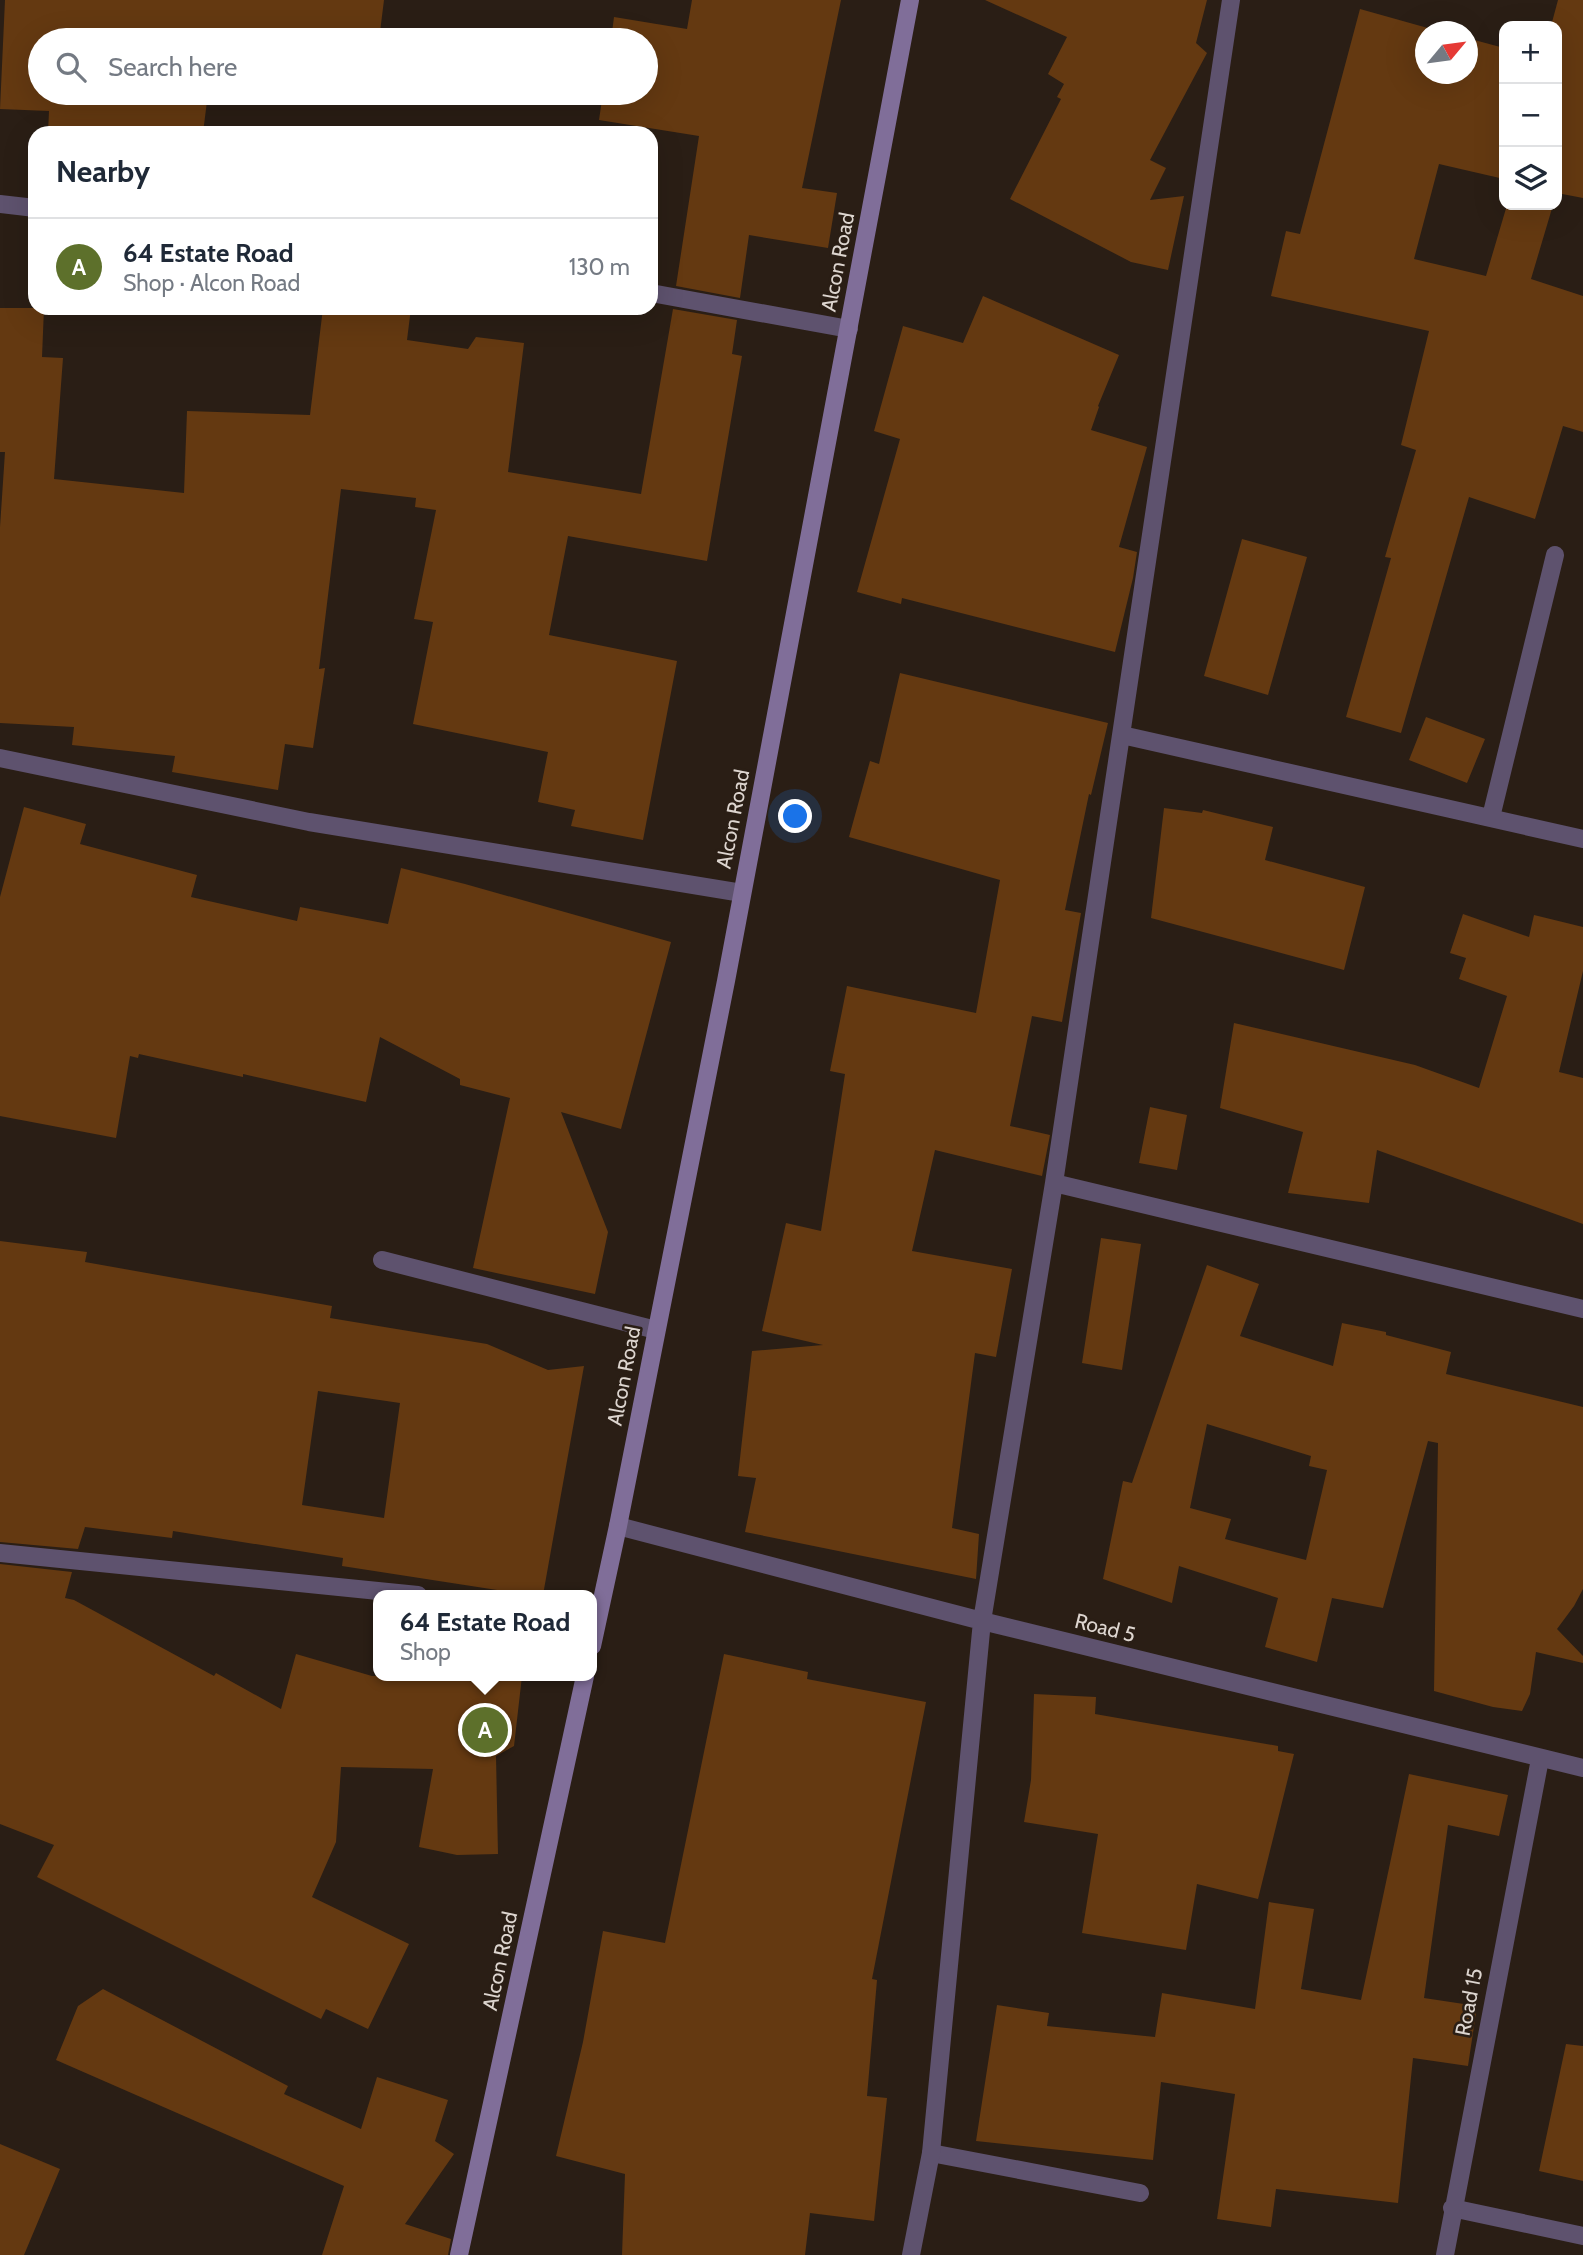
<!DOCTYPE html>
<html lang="en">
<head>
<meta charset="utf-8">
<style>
  body { margin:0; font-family:Cabin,sans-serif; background:#f2f2f3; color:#1f2937 }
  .controls { position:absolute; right:21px; top:21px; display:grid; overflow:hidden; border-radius:14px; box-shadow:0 7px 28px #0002 }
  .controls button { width:63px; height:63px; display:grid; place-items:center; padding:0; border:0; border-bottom:2px solid #e0e1e3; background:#fff; color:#1f2937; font:35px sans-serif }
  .compass { position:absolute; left:1415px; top:21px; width:63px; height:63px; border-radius:50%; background:#fff; box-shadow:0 7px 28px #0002; rotate:61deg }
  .you { position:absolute; left:796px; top:817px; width:24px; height:24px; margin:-18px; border:5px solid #fff; border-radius:50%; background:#1a73e8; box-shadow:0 0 0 10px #1a73e833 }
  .badge { display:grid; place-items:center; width:46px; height:46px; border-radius:50%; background:#5d702b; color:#fff; font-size:23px; font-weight:700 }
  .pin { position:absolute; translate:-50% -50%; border:4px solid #fff; box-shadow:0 2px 7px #0006 }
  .popup { position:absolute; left:373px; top:1590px; width:224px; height:91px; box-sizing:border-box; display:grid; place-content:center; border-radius:14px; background:#fff; filter:drop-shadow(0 2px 5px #0005); font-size:23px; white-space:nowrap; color:#747a83 }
  .popup b { font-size:26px; color:#1f2937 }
  .popup::after { content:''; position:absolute; left:50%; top:100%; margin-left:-14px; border:14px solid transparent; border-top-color:#fff }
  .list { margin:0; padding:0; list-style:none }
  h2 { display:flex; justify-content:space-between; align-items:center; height:91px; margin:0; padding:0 28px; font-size:30px }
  h2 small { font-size:23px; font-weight:400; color:#747a83 }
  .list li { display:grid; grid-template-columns:46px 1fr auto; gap:21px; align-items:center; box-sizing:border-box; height:98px; padding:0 28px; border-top:2px solid #e0e1e3 }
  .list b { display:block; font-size:26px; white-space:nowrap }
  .list p { margin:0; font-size:23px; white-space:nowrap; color:#747a83 }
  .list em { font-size:23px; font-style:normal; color:#747a83 }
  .icon { flex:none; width:38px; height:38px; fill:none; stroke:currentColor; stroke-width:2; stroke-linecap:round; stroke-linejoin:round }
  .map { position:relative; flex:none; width:1583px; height:2255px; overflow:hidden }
  .search { position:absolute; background:#fff; box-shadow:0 7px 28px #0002; left:28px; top:28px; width:630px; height:77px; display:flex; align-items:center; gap:18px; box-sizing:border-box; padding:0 24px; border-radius:38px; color:#747a83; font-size:26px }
  .panel { position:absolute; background:#fff; box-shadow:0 7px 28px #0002; left:28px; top:126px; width:630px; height:189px; border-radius:21px }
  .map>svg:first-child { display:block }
  .building { fill:#643911; fill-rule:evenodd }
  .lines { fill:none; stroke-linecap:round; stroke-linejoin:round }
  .service { stroke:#5e526e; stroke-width:18 }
  .minor { stroke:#5e526e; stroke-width:18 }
  .secondary { stroke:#806e99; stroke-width:18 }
  .labels { text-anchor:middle; stroke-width:5; stroke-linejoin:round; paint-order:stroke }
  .street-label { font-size:21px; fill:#ddd5cf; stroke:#2a1e15 }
</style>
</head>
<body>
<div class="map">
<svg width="1583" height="2255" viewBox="0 0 1583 2255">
  <rect width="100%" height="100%" fill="#2a1e15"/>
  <path class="building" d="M5,0h379l-5,40h-339v53h168l-5,40h-155l1,-22 -49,-2z
    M692,0h149l-39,188 35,5 -9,55 -79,-13 -9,63 -64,-12 23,-150 -100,-16 4,-27h43v-53h-35l3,-23 73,12z
    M985,0h222l-11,43 11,10 -57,107 16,8 -16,32 34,-4 -16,74 -37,-8 -121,-63 51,-100 -4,-2 7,-13 -16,-10 19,-37z
    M1558,0h25v198l-26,-5v-167h-6z
    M1360,9l82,23h-17v42h42v-36l37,10v131l-65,-15 -25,95 72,17 21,-71h46l-22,74 52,17v136l-20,-6 -28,93 -66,-22 -68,236 -55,-16 45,-159 -6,-1 31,-107 -15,-5 28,-114 -158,-35 15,-65 14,3z
    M983,296l136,59 -21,51 1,1 -8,23 56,17 -28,100 18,5 -4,26 -18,74 -213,-54 -1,6 -44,-12 43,-153 -26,-8 29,-105 60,17z
    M0,308h44l-2,49 21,1 -9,121 130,14 3,-82 123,4 13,-107h88l-4,32 61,9 8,-12 48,6 -16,129 133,22 32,-185 64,11 -5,34 10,2 -35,205 -139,-25 -19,99 128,26 -34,179 -72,-14 4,-16 -37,-8 10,-50 -135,-28 20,-102 -19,-3 22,-109 -21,-3 1,-9 -75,-9 -22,180 6,-1 -12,80 -28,-4 -7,46 -106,-18 3,-16 -103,-11 2,-18 -74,-4v-196l5,-75h-5z
    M1242,539l65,18 -39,138 -64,-19z
    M900,673l208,50 -17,72 -2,-1 -24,116 16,3 -19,109 -30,-6 -22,110 40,9 -8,41 -107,-26 -23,101 100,18 -16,88 -21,-4 -23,175 27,6 -3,45 -231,-47 11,-54 -18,-2 14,-125 71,-6 -61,-14 24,-108 35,8 24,-157 -15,-3 17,-85 129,27 24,-133 -151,-43 21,-76 9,3z
    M1426,717l59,22 -18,44 -58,-23z
    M24,807l62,17 -6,20 117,31 -6,22 106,24 3,-14 88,17 13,-56 64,16 206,58 -50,187 -60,-17 47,120 -13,62 -122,-26 37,-170 -50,-13v-6l-80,-42 -14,65 -123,-28v3l-104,-23 -1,4 -8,-2 -14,82 -116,-22v-219z
    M1164,808l38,5 1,-3 70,17 -8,33 100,27 -21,83 -193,-52z
    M1463,914l66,23 5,-22 49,12v44l-24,101 24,6v146l-206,-74 -8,53 -81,-10 15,-61 -83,-24 14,-85 181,42 64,23 28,-92 -48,-17 7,-21 -16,-5z
    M1150,1107l37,8 -10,55 -38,-7z
    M1101,1238l40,6 -19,126 -40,-7z
    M0,1241l87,11 -2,10 247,44 -2,12 157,26 61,26 36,-4 -41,229h-31l-15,-5 -155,-24 1,-8 -170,-27 -1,7 -87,-11 -7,22 -78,-7zM318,1391l82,12 -16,115 -82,-13z
    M1207,1265l52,19 -19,52 93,30 9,-43 44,9v3l65,17 -5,22 137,33v182l-9,17 -17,23 26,27v7l-47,-11 -6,42 -8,17 -29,-4 -59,-16 4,-248 -10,-2 -45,167 -51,-10 -15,64 -52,-15 13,-49 -99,-32 -7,37 -69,-24 20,-98 9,2zM1207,1424l104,32 -2,10 18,4 -21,90 -81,-21 6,-20 -41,-11z
    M0,1564l72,8 -7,26 9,2 140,76 2,-3 65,36 15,-55 76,22h150l-8,70 -18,10 2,98 -41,1 -38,-8 14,-78 -92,-2 -5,75 -24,55 97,47 -41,85 -42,-20 -5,10 -284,-142 17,-32 -54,-21z
    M724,1654l84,18 -1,7 119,23 -54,277 5,1 -10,116 20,2 -13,123 -64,-8 -5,42h-183l3,-81 -69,-18 27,-114 20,-111 62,12z
    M1034,1694l62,3 -1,17 183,32v5l16,3 -36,145 -61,-15 -11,66 -104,-17 16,-99 -74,-12 7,-42z
    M1409,1774l99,21 -9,41 -51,-11 -24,173 53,8 -9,60 -55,-8 -15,145 -122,-14 -5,38 -54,-8 18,-125 -74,-12 -8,78 -177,-19 21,-136 52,8 -2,13 108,11 7,-44 93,16 14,-107 45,7 -13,80 60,11z
    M103,1989l185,97 -4,8 77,35 16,-52 71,23 -13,41 19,13 -49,70 46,15 -3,16h-126l22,-69 -288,-126 22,-54z
    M1566,2044l17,2v135l-44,-10z
    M0,2144l60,25 -36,86h-24z"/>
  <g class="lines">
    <path class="service" d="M382,1260l274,70
      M931,2153l209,40"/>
    <path class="minor" d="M0,204l35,4
      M651,293l198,36
      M1122,735l461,104
      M0,758l309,64 433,71
      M1491,817l64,-262
      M1054,1183l529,126
      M618,1526l364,95 601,147
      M0,1553l418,42
      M1452,2208l131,28
      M911,2255l20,-102 51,-532 72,-438 177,-1183
      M1445,2255l95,-496"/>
    <path class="secondary" d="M592,1646l26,-120 108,-545 184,-981
      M459,2255l126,-579"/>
  </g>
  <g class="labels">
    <g class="street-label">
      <text transform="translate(838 262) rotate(-79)" y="7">Alcon Road</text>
      <text transform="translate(733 819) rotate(-79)" y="7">Alcon Road</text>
      <text transform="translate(624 1376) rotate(-79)" y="7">Alcon Road</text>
      <text transform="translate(1105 1628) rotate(14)" y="7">Road 5</text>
      <text transform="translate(500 1961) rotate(-78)" y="7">Alcon Road</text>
      <text transform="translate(1469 2002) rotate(-79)" y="7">Road 15</text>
    </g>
  </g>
</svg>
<div class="controls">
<button>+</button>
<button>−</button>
<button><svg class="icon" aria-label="layers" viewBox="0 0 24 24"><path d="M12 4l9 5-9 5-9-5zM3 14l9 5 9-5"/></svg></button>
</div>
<svg class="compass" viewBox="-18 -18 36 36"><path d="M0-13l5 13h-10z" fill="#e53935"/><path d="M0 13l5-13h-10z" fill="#747a83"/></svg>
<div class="you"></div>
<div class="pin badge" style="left:485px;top:1730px">A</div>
<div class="popup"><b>64 Estate Road</b>Shop</div>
<div class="search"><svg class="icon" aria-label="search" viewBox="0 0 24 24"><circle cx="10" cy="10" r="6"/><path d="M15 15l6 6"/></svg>Search here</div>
<section class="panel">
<h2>Nearby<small></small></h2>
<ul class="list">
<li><span class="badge">A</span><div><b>64 Estate Road</b><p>Shop · Alcon Road</p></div><em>130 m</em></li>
</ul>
</section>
</div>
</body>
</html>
